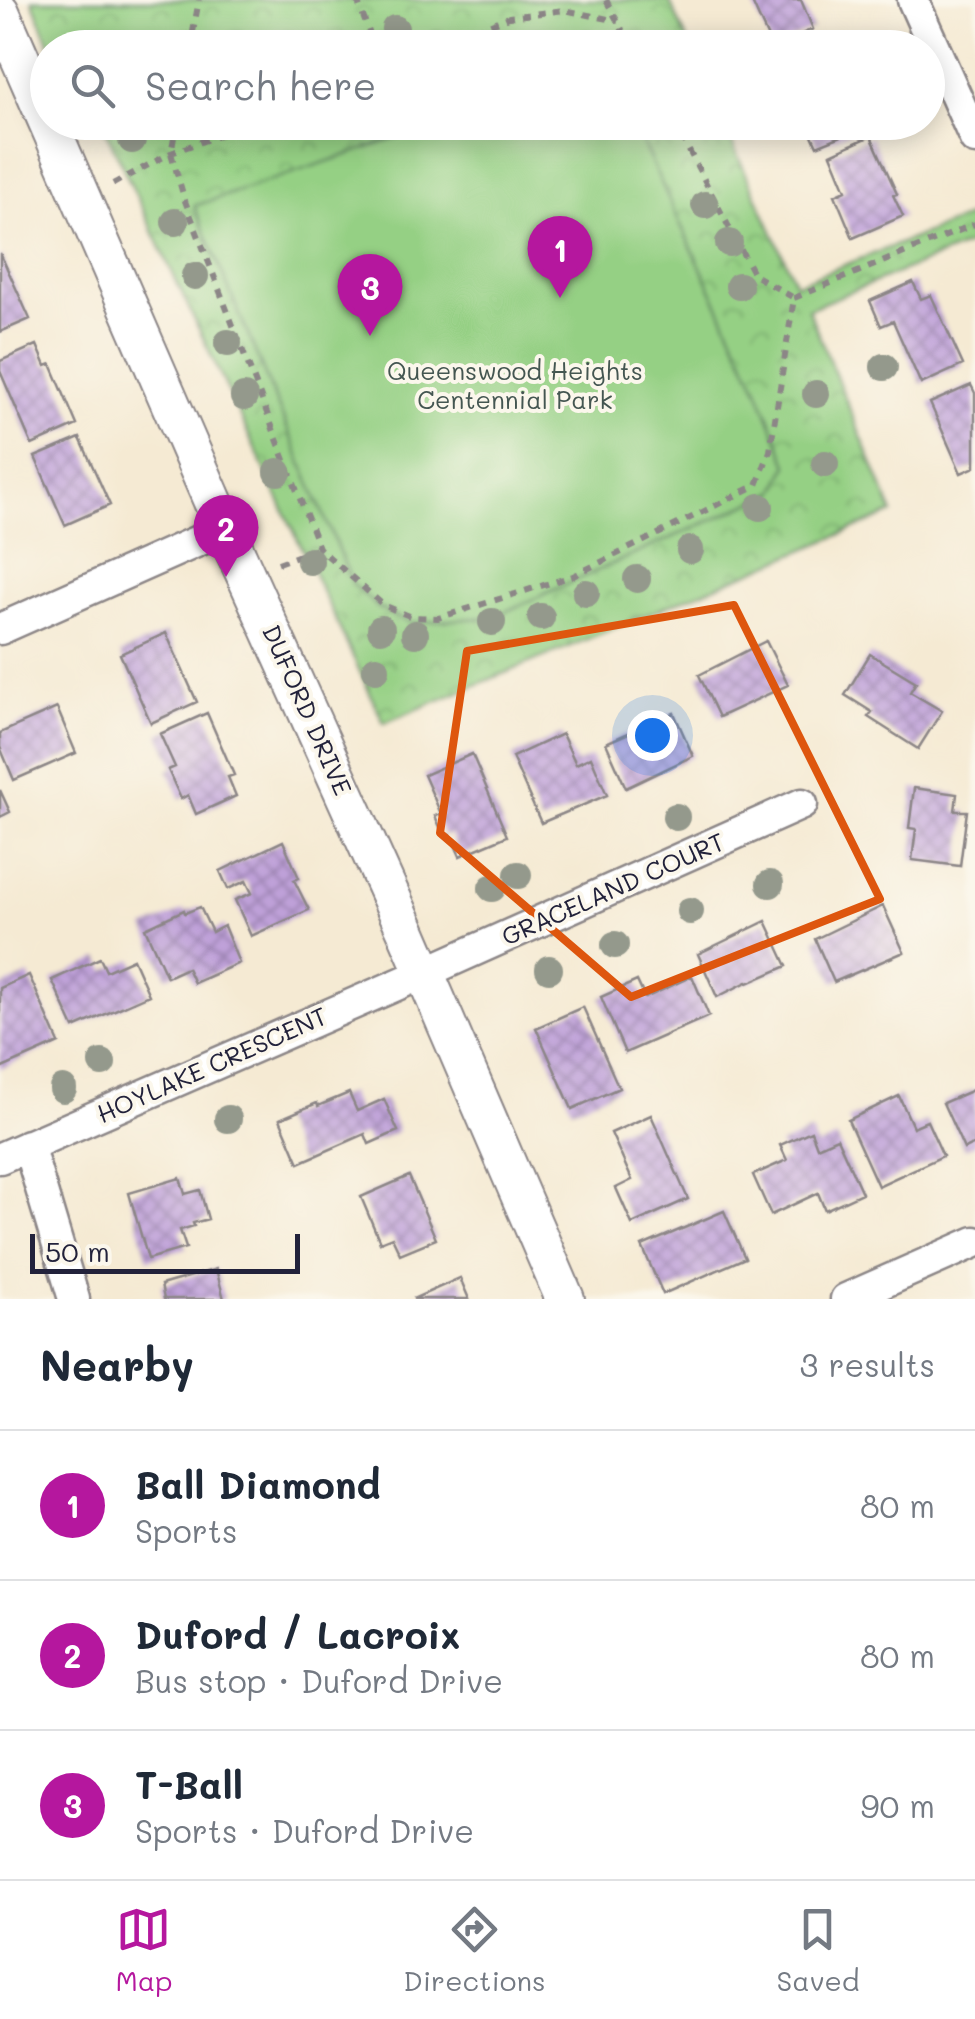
<!DOCTYPE html>
<html lang="en">
<head>
<meta charset="utf-8">
<style>
  body { margin:0; font-family:Mali,sans-serif; background:#f6f6f7; color:#1f2937 }
  .scale { position:absolute; left:30px; bottom:25px; width:270px; box-sizing:border-box; padding-left:10px; border:5px solid #22223b; border-top:0; font-size:28px; line-height:35px; white-space:nowrap; color:#22223b; -webkit-text-stroke:8px #fbf7ec; paint-order:stroke }
  .you { position:absolute; left:652px; top:735px; width:35px; height:35px; margin:-25px; border:8px solid #fff; border-radius:50%; background:#1a73e8; box-shadow:0 0 0 15px #1a73e833 }
  .badge { display:grid; place-items:center; width:65px; height:65px; border-radius:50%; background:#b5179e; color:#fff; font-size:32px; font-weight:700 }
  .pin { position:absolute; translate:-50% -82px; filter:drop-shadow(0 2px 5px #0008) }
  .pin::after { content:''; position:absolute; top:52px; width:35px; height:30px; background:inherit; clip-path:polygon(0 0,100% 0,50% 100%) }
  .list { margin:0; padding:0; list-style:none }
  h2 { display:flex; justify-content:space-between; align-items:center; height:130px; margin:0; padding:0 40px; font-size:42px }
  h2 small { font-size:32px; font-weight:400; color:#747a83 }
  .list li { display:grid; grid-template-columns:65px 1fr auto; gap:30px; align-items:center; box-sizing:border-box; height:150px; padding:0 40px; border-top:2px solid #e0e1e3 }
  .list b { display:block; font-size:38px; white-space:nowrap }
  .list p { margin:0; font-size:32px; white-space:nowrap; color:#747a83 }
  .list em { font-size:32px; font-style:normal; color:#747a83 }
  .icon { flex:none; width:55px; height:55px; fill:none; stroke:currentColor; stroke-width:2; stroke-linecap:round; stroke-linejoin:round }
  .map { position:relative; flex:none; width:975px; height:1299px; overflow:hidden }
  .search { position:absolute; background:#fff; box-shadow:0 5px 25px #0003; left:30px; right:30px; top:30px; height:110px; display:flex; align-items:center; gap:25px; box-sizing:border-box; padding:0 35px; border-radius:55px; color:#747a83; font-size:38px }
  .sheet { height:580px; background:#fff }
  nav { display:flex; justify-content:space-around; align-items:center; box-sizing:border-box; height:140px; border-top:2px solid #e0e1e3; background:#fff; font-size:28px; color:#747a83 }
  nav a { display:grid; justify-items:center; gap:5px }
  nav .on { color:#b5179e }
  .map>svg:first-child { display:block }
  .park { fill:url(#park-crowns); stroke:#5c7960; stroke-width:2.5 }
  .garden { fill:#95d084; stroke:#5c7960; stroke-width:2.5 }
  .building { fill:url(#building-cross-hatch) }
  .lines { fill:none; stroke-linecap:round; stroke-linejoin:round }
  .minor-casing { stroke:#8c8687; stroke-width:35 }
  .tertiary-casing { stroke:#8c8687; stroke-width:42 }
  .path { stroke:#8c8687; stroke-width:6; stroke-dasharray:8 8; stroke-linecap:butt }
  .minor { stroke:#fff; stroke-width:30 }
  .tertiary { stroke:#fff; stroke-width:38 }
  .tree { fill:#94998c }
  .marked { fill:none; stroke:#de560e; stroke-width:8; stroke-linejoin:round }
  .labels { text-anchor:middle; stroke-width:8; stroke-linejoin:round; paint-order:stroke }
  .park-label { font-size:25px; fill:#445651; stroke:#fbf7ec }
  .street-label { font-size:25px; fill:#22223b; stroke:#fbf7ec }
</style>
</head>
<body>
<div class="map">
<svg width="975" height="1299" viewBox="0 0 975 1299">
  <defs>
    <pattern id="park-crowns" width="20" height="18" patternUnits="userSpaceOnUse" patternTransform="scale(2.5)"><rect width="20" height="18" fill="#95d084"/><path d="M2 6a3 3 0 1 1 6 0M12 15a3 3 0 1 1 6 0" fill="none" stroke="#80b273"/></pattern>
    <pattern id="building-cross-hatch" width="8" height="8" patternUnits="userSpaceOnUse" patternTransform="scale(2.5)"><rect width="8" height="8" fill="#bfa1d9"/><path d="M0 0l8 8M0 8l8-8" fill="none" stroke="#9b83b1"/></pattern>
  </defs>
  <rect width="100%" height="100%" fill="#fbf7ec"/>
  <filter id="ink" filterUnits="userSpaceOnUse"><feTurbulence type="fractalNoise" baseFrequency=".01" numOctaves="2"/><feDisplacementMap in="SourceGraphic" scale="20" xChannelSelector="R" yChannelSelector="G"/><feConvolveMatrix kernelMatrix="1 2 1 2 8 2 1 2 1" color-interpolation-filters="sRGB"/></filter>
  <filter id="wash" filterUnits="userSpaceOnUse"><feTurbulence type="fractalNoise" baseFrequency=".0048" numOctaves="4" result="noise"/><feDisplacementMap in="SourceGraphic" scale="40" xChannelSelector="R" yChannelSelector="G"/><feGaussianBlur stdDeviation="2.25" result="paint"/><feColorMatrix in="noise" values="0 0 0 0 0 0 0 0 0 0 0 0 0 0 0 0 0 1.4 0 .05"/><feComposite in="paint" operator="in"/></filter>
  <g filter="url(#wash)">
    <rect width="100%" height="100%" fill="#f5ead3"/>
    <path class="park" d="M32,0h637l21,47h-639z
      M102,123h621l73,161 179,-70v28l-167,67 85,204 -509,210z"/>
    <path class="garden" d="M445,122l188,1 125,266 30,76 -13,27 -282,125 -83,6 -32,-15 -25,-23 -159,-379z"/>
    <g id="blocks">
      <path class="building" d="M751,0h50l12,29 -41,18z
        M806,122h50l3,7 -42,17z
        M871,136l26,58 -4,1 10,21 -50,22 -18,-43 11,-5 -15,-36z
        M0,253l30,66 -30,13z
        M913,282l8,17 10,-4 32,70 -42,19 -28,-63 -12,5 -11,-25z
        M37,345l9,21 5,-2 26,61 -45,20 -32,-74v-10z
        M971,385l4,8v74l-14,6 -31,-70z
        M80,438l30,67 -45,20 -30,-68z
        M166,633l31,69 -46,21 -31,-69z
        M766,641l22,44 -69,32 -20,-42z
        M870,654l46,28 -6,10 32,19 -24,38 -50,-32 4,-5 -27,-17z
        M57,708l19,45 -62,27 -14,-33v-14z
        M207,713l27,62 -6,2 8,19 -40,18 -8,-19 -7,4 -13,-29 7,-3 -15,-33z
        M674,713l19,43 -67,32 -20,-45z
        M562,734l14,30 15,-7 16,38 -66,28 -29,-66z
        M472,754l35,82 -47,20 -10,-22 -6,2 -9,-20 6,-2 -17,-39z
        M914,788l43,6 -2,17h12l-7,55 -48,-6 4,-31 -7,-1z
        M0,790l10,22 -10,5z
        M283,841l16,37 -5,2 15,30 -58,26 -16,-36 17,-7 -6,-12 -18,8 -8,-18z
        M883,906l21,46 -70,30 -19,-43z
        M200,907l12,25 12,-6 15,37 -45,20 -7,-15 -20,9 -22,-49 39,-18 1,3z
        M766,921l21,45 -39,17 -1,-1 -30,15 -19,-43z
        M100,958l6,13 27,-12 16,36 -75,33 -22,-48z
        M29,975l30,68 -59,26v-81z
        M692,976l17,40 -84,37 -24,-56 36,-16 8,17z
        M583,1007l36,81 -47,21 -36,-81z
        M975,1089v55l-11,5 -21,-46z
        M349,1093l8,18 27,-12 14,32 -29,13 -4,-10 -66,29 -19,-44 37,-16 1,3z
        M899,1096l14,31 14,-6 16,35 -65,30 -30,-66z
        M651,1115l37,84 -56,25 -16,-36 16,-8 -21,-47z
        M811,1131l6,16 20,-9 25,55 -37,17 -7,-17 -47,22 -18,-40 34,-15 -7,-15z
        M409,1176l27,63 -36,15 -8,-17 -12,5 -19,-45z
        M180,1178l5,16 15,-4 8,29 -15,4 1,3 -14,4 6,18 -38,11 -19,-66z
        M724,1211l21,47 -82,36 -21,-48z
        M216,1269l8,30h-60l-3,-14z
        M460,1278l9,21h-56z"/>
    </g>
  </g>
  <g filter="url(#ink)">
    <use href="#blocks" fill-opacity="0" stroke="#8c8687" stroke-width="2.5"/>
    <g class="lines">
      <g class="minor-casing">
        <path id="minor" d="M913,0l62,139
          M0,629l225,-100
          M28,1145l46,154
          M0,1158l424,-185 378,-169
          M846,1299l129,-57"/>
      </g>
      <g class="tertiary-casing">
        <path id="tertiary" d="M0,12l48,110
          M48,122l177,407 181,401 159,369"/>
      </g>
      <path class="path" d="M357,0l18,48
        M606,0l26,48
        M190,48l9,-48
        M431,48l78,-31 55,-7 54,11
        M177,122l-6,31 14,48 134,347 64,57 29,12 26,1 135,-42 184,-91 13,-34 24,-153
        M674,122l80,153 40,23
        M113,184l58,-31 83,-31
        M794,298l181,-74
        M278,563l41,-15"/>
      <use href="#minor" class="minor"/>
      <use href="#tertiary" class="tertiary"/>
    </g>
    <g class="tree">
      <circle cx="395" cy="29" r="14"/>
      <circle cx="132" cy="140" r="14"/>
      <circle cx="705" cy="205" r="14"/>
      <circle cx="175" cy="222" r="14"/>
      <circle cx="729" cy="243" r="14"/>
      <circle cx="195" cy="276" r="14"/>
      <circle cx="739" cy="286" r="14"/>
      <circle cx="228" cy="343" r="14"/>
      <circle cx="884" cy="367" r="14"/>
      <circle cx="816" cy="394" r="14"/>
      <circle cx="244" cy="397" r="14"/>
      <circle cx="825" cy="464" r="14"/>
      <circle cx="278" cy="472" r="14"/>
      <circle cx="760" cy="507" r="14"/>
      <circle cx="690" cy="550" r="14"/>
      <circle cx="310" cy="561" r="14"/>
      <circle cx="637" cy="579" r="14"/>
      <circle cx="586" cy="593" r="14"/>
      <circle cx="541" cy="617" r="14"/>
      <circle cx="492" cy="622" r="14"/>
      <circle cx="381" cy="629" r="14"/>
      <circle cx="415" cy="634" r="14"/>
      <circle cx="376" cy="669" r="14"/>
      <circle cx="676" cy="817" r="14"/>
      <circle cx="518" cy="875" r="14"/>
      <circle cx="770" cy="884" r="14"/>
      <circle cx="492" cy="888" r="14"/>
      <circle cx="690" cy="911" r="14"/>
      <circle cx="615" cy="945" r="14"/>
      <circle cx="549" cy="969" r="14"/>
      <circle cx="102" cy="1063" r="14"/>
      <circle cx="63" cy="1089" r="14"/>
      <circle cx="228" cy="1119" r="14"/>
    </g>
  </g>
  <path class="marked" d="M734,605l146,294 -249,98 -191,-164 27,-182z"/>
  <g class="labels">
    <g class="park-label">
      <text x="515" y="380">Queenswood Heights<tspan x="515" dy="29">Centennial Park</tspan></text>
    </g>
    <g class="street-label">
      <text transform="translate(307 710) rotate(66)" y="9">DUFORD DRIVE</text>
      <text transform="translate(613 889) rotate(-24)" y="9">GRACELAND COURT</text>
      <text transform="translate(212 1065) rotate(-24)" y="9">HOYLAKE CRESCENT</text>
    </g>
  </g>
</svg>
<div class="scale">50 m</div>
<div class="you"></div>
<div class="pin badge" style="left:560px;top:298px">1</div>
<div class="pin badge" style="left:226px;top:577px">2</div>
<div class="pin badge" style="left:370px;top:336px">3</div>
<div class="search"><svg class="icon" aria-label="search" viewBox="0 0 24 24"><circle cx="10" cy="10" r="6"/><path d="M15 15l6 6"/></svg>Search here</div>
</div>
<section class="sheet">
<h2>Nearby<small>3 results</small></h2>
<ul class="list">
<li><span class="badge">1</span><div><b>Ball Diamond</b><p>Sports</p></div><em>80 m</em></li>
<li><span class="badge">2</span><div><b>Duford / Lacroix</b><p>Bus stop · Duford Drive</p></div><em>80 m</em></li>
<li><span class="badge">3</span><div><b>T-Ball</b><p>Sports · Duford Drive</p></div><em>90 m</em></li>
</ul>
</section>
<nav>
<a class="on"><svg class="icon" aria-label="map" viewBox="0 0 24 24"><path d="M3 6l6-2 6 2 6-2v14l-6 2-6-2-6 2zM9 4v14M15 6v14"/></svg>Map</a>
<a><svg class="icon" aria-label="directions" viewBox="0 0 24 24"><path d="M12 3l9 9-9 9-9-9zM9 14v-3h6M13 9l2 2-2 2"/></svg>Directions</a>
<a><svg class="icon" aria-label="saved" viewBox="0 0 24 24"><path d="M7 4h10v16l-5-4-5 4z"/></svg>Saved</a>
</nav>
</body>
</html>
